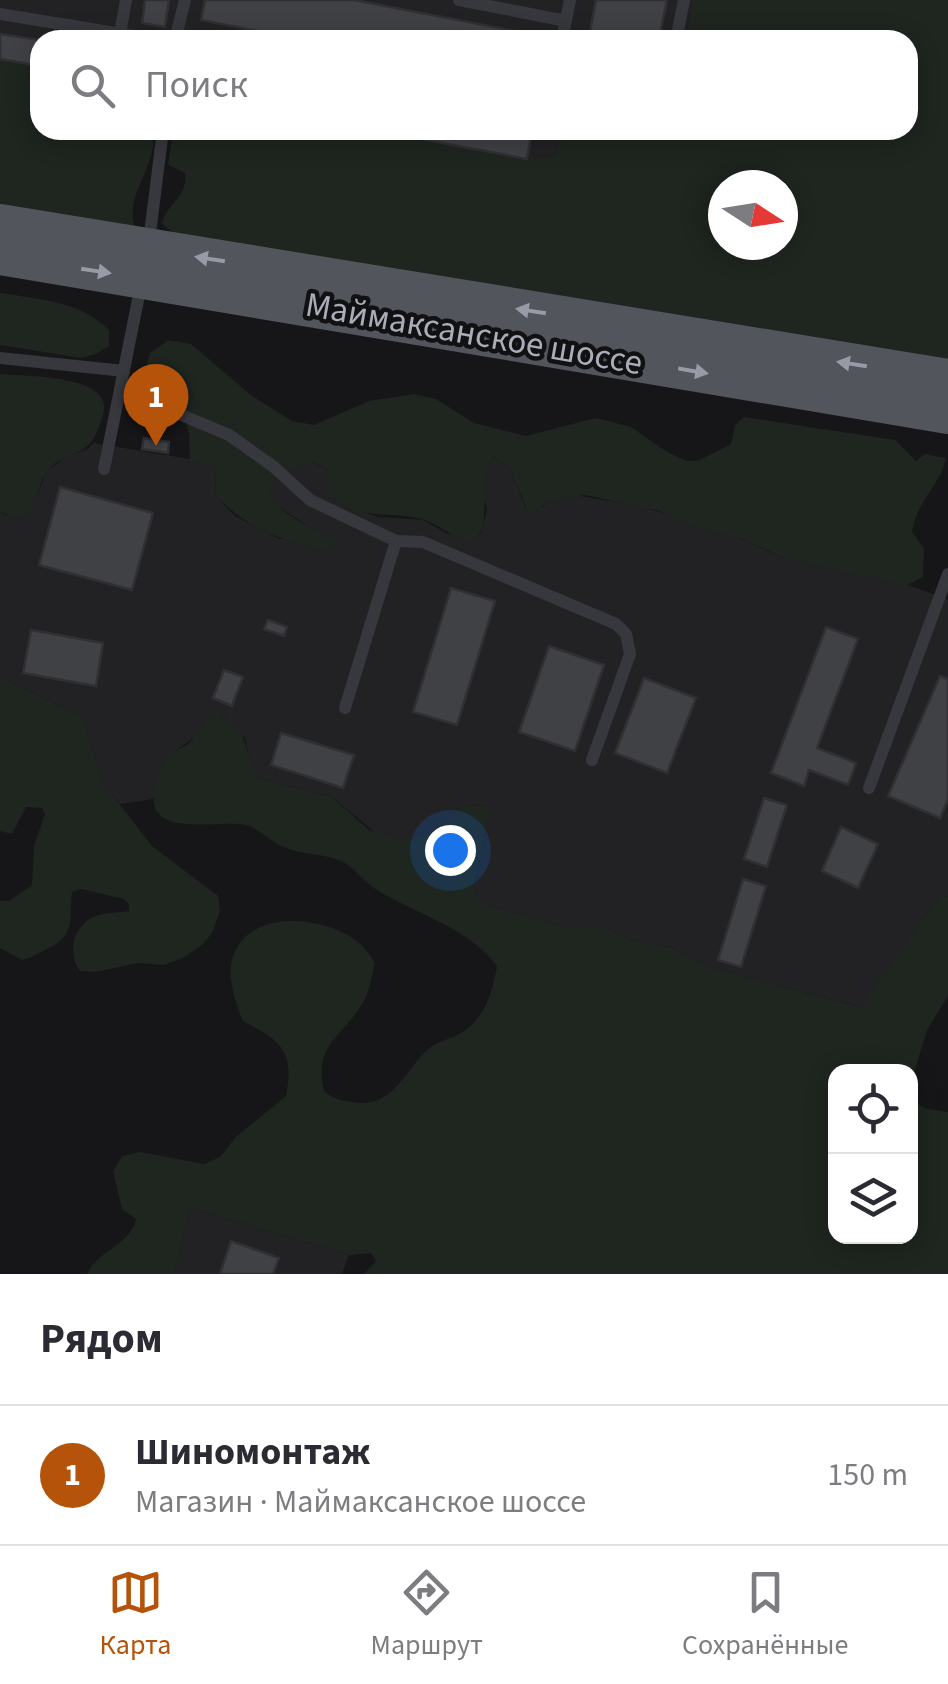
<!DOCTYPE html>
<html lang="ru">
<head>
<meta charset="utf-8">
<style>
	:root { --surface:#fff; --page:#f7f7f7; --text:#2b2b33; --muted:#7c7c81; --line:#e1e1e2; --accent:#b45309 }
	body { margin:0; font-family:"Source Sans 3",sans-serif; background:var(--page); color:var(--text) }
	.controls { position:absolute; right:30px; bottom:30px; display:grid; overflow:hidden; border-radius:20px; box-shadow:0 5px 25px #0003 }
	.controls button { width:90px; height:90px; display:grid; place-items:center; padding:0; border:0; border-bottom:2px solid var(--line); background:var(--surface); color:var(--text); font:50px sans-serif }
	.compass { position:absolute; left:708px; top:170px; width:90px; height:90px; border-radius:50%; background:var(--surface); box-shadow:0 5px 25px #0003; rotate:102deg }
	.you { position:absolute; left:450px; top:850px; width:35px; height:35px; margin:-25px; border:8px solid #fff; border-radius:50%; background:#1a73e8; box-shadow:0 0 0 15px #1a73e833 }
	.badge { display:grid; place-items:center; width:65px; height:65px; border-radius:50%; background:var(--accent); color:#fff; font-size:32px; font-weight:700 }
	.pin { position:absolute; translate:-50% -82px; filter:drop-shadow(0 2px 5px #0008) }
	.pin::after { content:''; position:absolute; top:52px; width:35px; height:30px; background:inherit; clip-path:polygon(0 0,100% 0,50% 100%) }
	.list { margin:0; padding:0; list-style:none }
	h2 { display:flex; justify-content:space-between; align-items:center; height:130px; margin:0; padding:0 40px; font-size:42px }
	h2 small { font-size:32px; font-weight:400; color:var(--muted) }
	.list li { display:grid; grid-template-columns:65px 1fr auto; gap:30px; align-items:center; box-sizing:border-box; height:140px; padding:0 40px; border-top:2px solid var(--line) }
	.list b { display:block; font-size:38px; white-space:nowrap }
	.list p { margin:0; font-size:32px; white-space:nowrap; color:var(--muted) }
	.list em { font-size:32px; font-style:normal; color:var(--muted) }
	.icon { flex:none; width:55px; height:55px; fill:none; stroke:currentColor; stroke-width:2; stroke-linecap:round; stroke-linejoin:round }
	.map { position:relative; flex:none; width:948px; height:1274px; overflow:hidden }
	.search { position:absolute; background:var(--surface); box-shadow:0 5px 25px #0003; left:30px; right:30px; top:30px; height:110px; display:flex; align-items:center; gap:25px; box-sizing:border-box; padding:0 35px; border-radius:30px; color:var(--muted); font-size:38px }
	.sheet { height:270px; background:var(--surface) }
	nav { display:flex; justify-content:space-around; align-items:center; box-sizing:border-box; height:140px; border-top:2px solid var(--line); background:var(--surface); font-size:28px; color:var(--muted) }
	nav a { display:grid; justify-items:center; gap:5px }
	nav .on { color:var(--accent) }
	.map>svg:first-child { display:block }
	.built { fill:#222225 }
	.green { fill:#1e261f; fill-rule:evenodd }
	.building { fill:#404145; stroke:#303034; stroke-width:2.5 }
	.lines { fill:none; stroke-linecap:round; stroke-linejoin:round }
	.service { stroke:#37383d; stroke-width:12 }
	.primary { stroke:#53555c; stroke-width:40 }
	.oneway { fill:#979ba6 }
	.labels { text-anchor:middle; dominant-baseline:central; stroke-width:9; stroke-linejoin:round; paint-order:stroke }
	.street-label { font-size:35px; fill:#a8adb8; stroke:#111113 }
</style>
</head>
<body>
<div class="map">
<svg width="948" height="1274" viewBox="0 0 948 1274">
	<rect width="100%" height="100%" fill="#161618"/>
	<g class="built">
		<path d="M0,0H693L685,40H40L0,59Z"/>
		<path d="M374,130H561L556,154L527,159Z"/>
		<path d="M94,443L202,461L211,466L216,473L215,495L235,516L280,539L317,532L274,504L267,495L275,479L288,467L297,468L312,462L328,470L333,499L351,508L378,517L423,520L448,534L480,535L487,509L482,490L485,471L493,456L509,467L526,508L543,507L548,501L574,495L641,506L742,539L788,560L835,569L845,563L948,599V897L940,894L862,1007L704,966L670,947L632,940L605,928H569L484,904L474,888L491,805L462,806L445,825L431,834L405,840L377,834L332,797L259,778L251,769L245,738L224,717L176,750L165,764L153,799L120,804L110,792L105,791L83,716L0,678V512L6,515L33,504L47,471L65,457L86,450Z"/>
		<path d="M191,1208L349,1255L342,1274H174Z"/>
	</g>
	<g class="green">
		<path d="M693,0H948V361L255,249C232,234 178,246 162,223C168,202 188,197 185,173L168,165L173,130H374L527,159L556,154L561,130H908V40H685ZM723,185H783V245H723Z"/>
		<path d="M0,58L40,65V130H152C161,164 123,193 135,228L0,206Z"/>
		<path d="M0,293C38,299 81,301 109,330V346L96,354L81,358L0,345Z"/>
		<path d="M169,340L191,344L252,396L292,421L314,425L369,401L414,394L436,399L474,423L526,436L596,418L631,427L667,452L687,461L700,460L731,444L735,425L744,417L895,440L916,461L925,454L946,458C940,487 917,499 912,532L924,548L923,577L907,585L788,560L743,539L676,521L660,511L585,495L549,501L530,516L509,467L493,456C475,486 494,514 475,542C455,540 442,526 424,520C390,509 354,524 327,492L328,470L313,462L297,468H288L275,479L268,495C285,518 313,528 337,540L334,548C323,551 314,547 303,544C267,536 240,521 215,495L216,473L210,466L190,461L189,433L186,423L147,364L150,353Z"/>
		<path d="M0,374C22,376 94,375 103,401C106,409 102,418 100,424C87,464 64,446 45,475C37,487 37,508 23,515C15,518 8,515 0,512Z"/>
		<path d="M0,678L83,716L105,791L110,792L152,846L218,896L220,911L212,933L202,945L181,959L164,965L137,963L97,972L80,971C66,952 74,924 96,916C106,912 118,913 129,911V904L124,899L81,889L72,892C69,918 76,934 51,947C41,952 33,957 22,960L0,948V901H9L32,885L34,846L45,814L42,808L26,807L12,834L0,831Z"/>
		<path d="M214,715C253,723 241,756 259,778L332,797L369,830L405,840L438,830L462,806L491,805L474,888L484,904L569,928H605L632,940L670,947L705,966L861,1007L940,894L948,897V996L927,1030L911,1083L910,1072H836V1236H910L911,1101L928,1109L948,1112V1274H364L376,1261L371,1253L349,1255L191,1208L174,1274H87C100,1248 130,1246 136,1219L122,1209L113,1171L122,1156L140,1152L204,1164L220,1157L236,1137L286,1096C295,1051 281,1041 243,1021C236,1005 227,978 232,960C245,909 319,915 354,939C363,945 369,954 375,962C372,975 370,990 364,1001C342,1038 313,1045 324,1091C333,1099 340,1100 352,1102C396,1110 406,1065 432,1046C441,1041 452,1038 461,1033C485,1019 493,991 497,966C466,925 415,915 374,888C362,880 353,865 338,860C322,853 302,855 286,848C271,843 261,829 246,825C223,820 173,833 157,812C148,799 160,766 169,755C175,749 183,748 189,743C199,734 201,721 214,715Z"/>
	</g>
	<g class="building">
		<path d="M145,0H169L165,27L142,23Z"/>
		<path d="M205,0H354L546,37V40H304L201,20Z"/>
		<path d="M596,0H667L659,40L589,37Z"/>
		<path d="M0,34L40,40V66L0,59Z"/>
		<path d="M374,130H532L527,159Z"/>
		<path d="M144,438L169,442L168,453L142,449Z"/>
		<path d="M60,487L153,513L132,590L39,565Z"/>
		<path d="M451,588L495,601L457,725L413,712Z"/>
		<path d="M268,620L287,627L284,636L264,629Z"/>
		<path d="M826,627L858,639L817,748L856,763L848,785L809,770L804,786L771,773Z"/>
		<path d="M31,630L103,643L96,686L23,673Z"/>
		<path d="M549,646L604,665L575,751L519,732Z"/>
		<path d="M224,670L243,677L232,706L213,698Z"/>
		<path d="M940,676L948,679V799L940,818L888,796Z"/>
		<path d="M644,678L696,698L667,773L615,753Z"/>
		<path d="M281,733L354,755L343,788L271,765Z"/>
		<path d="M764,798L787,805L767,867L744,859Z"/>
		<path d="M841,827L878,844L858,888L822,871Z"/>
		<path d="M743,879L766,886L741,967L718,960Z"/>
		<path d="M231,1241L279,1258L273,1274H220Z"/>
	</g>
	<g class="lines">
		<g class="service">
			<path d="M459,0L566,21"/>
			<path d="M0,14L158,40"/>
			<path d="M120,34L126,0"/>
			<path d="M175,40L185,0"/>
			<path d="M562,40L570,0"/>
			<path d="M676,40L684,0"/>
			<path d="M149,241L163,130"/>
			<path d="M0,358L124,371"/>
			<path d="M120,389L229,435L274,467L310,500L396,541L423,542L616,624L626,634L630,654L592,760"/>
			<path d="M104,469L141,285"/>
			<path d="M345,708L396,541"/>
			<path d="M869,788L948,574"/>
		</g>
		<g class="primary">
			<path d="M0,224L948,379"/>
			<path d="M0,255L948,414"/>
		</g>
	</g>
	<defs><path id="oneway-solid" d="M-6-.8H1V-3.2L6.5 0L1 3.2V.8H-6Z" transform="scale(2.5)"/></defs>
	<g class="oneway">
		<use href="#oneway-solid" transform="translate(210 259) rotate(-171)"/>
		<use href="#oneway-solid" transform="translate(96 271) rotate(9)"/>
		<use href="#oneway-solid" transform="translate(531 311) rotate(-171)"/>
		<use href="#oneway-solid" transform="translate(852 364) rotate(-171)"/>
		<use href="#oneway-solid" transform="translate(693 371) rotate(10)"/>
	</g>
	<g class="labels">
		<g class="street-label">
			<text transform="translate(474 334) rotate(10)">Маймаксанское шоссе</text>
		</g>
	</g>
</svg>
<div class="controls">
<button><svg class="icon" aria-label="locate" viewBox="0 0 24 24"><circle cx="12" cy="12" r="6"/><path d="M12 2v4M12 18v4M2 12h4M18 12h4"/></svg></button>
<button><svg class="icon" aria-label="layers" viewBox="0 0 24 24"><path d="M12 4l9 5-9 5-9-5zM3 14l9 5 9-5"/></svg></button>
</div>
<svg class="compass" viewBox="-18 -18 36 36"><path d="M0-13l5 13h-10z" fill="#e53935"/><path d="M0 13l5-13h-10z" fill="#7c7c81"/></svg>
<div class="you"></div>
<div class="pin badge" style="left:156px;top:446px">1</div>
<div class="search"><svg class="icon" aria-label="search" viewBox="0 0 24 24"><circle cx="10" cy="10" r="6"/><path d="M15 15l6 6"/></svg>Поиск</div>
</div>
<section class="sheet">
<h2>Рядом<small></small></h2>
<ul class="list">
<li><span class="badge">1</span><div><b>Шиномонтаж</b><p>Магазин · Маймаксанское шоссе</p></div><em>150 m</em></li>
</ul>
</section>
<nav>
<a class="on"><svg class="icon" aria-label="map" viewBox="0 0 24 24"><path d="M3 6l6-2 6 2 6-2v14l-6 2-6-2-6 2zM9 4v14M15 6v14"/></svg>Карта</a>
<a><svg class="icon" aria-label="directions" viewBox="0 0 24 24"><path d="M12 3l9 9-9 9-9-9zM9 14v-3h6M13 9l2 2-2 2"/></svg>Маршрут</a>
<a><svg class="icon" aria-label="saved" viewBox="0 0 24 24"><path d="M7 4h10v16l-5-4-5 4z"/></svg>Сохранённые</a>
</nav>
</body>
</html>
